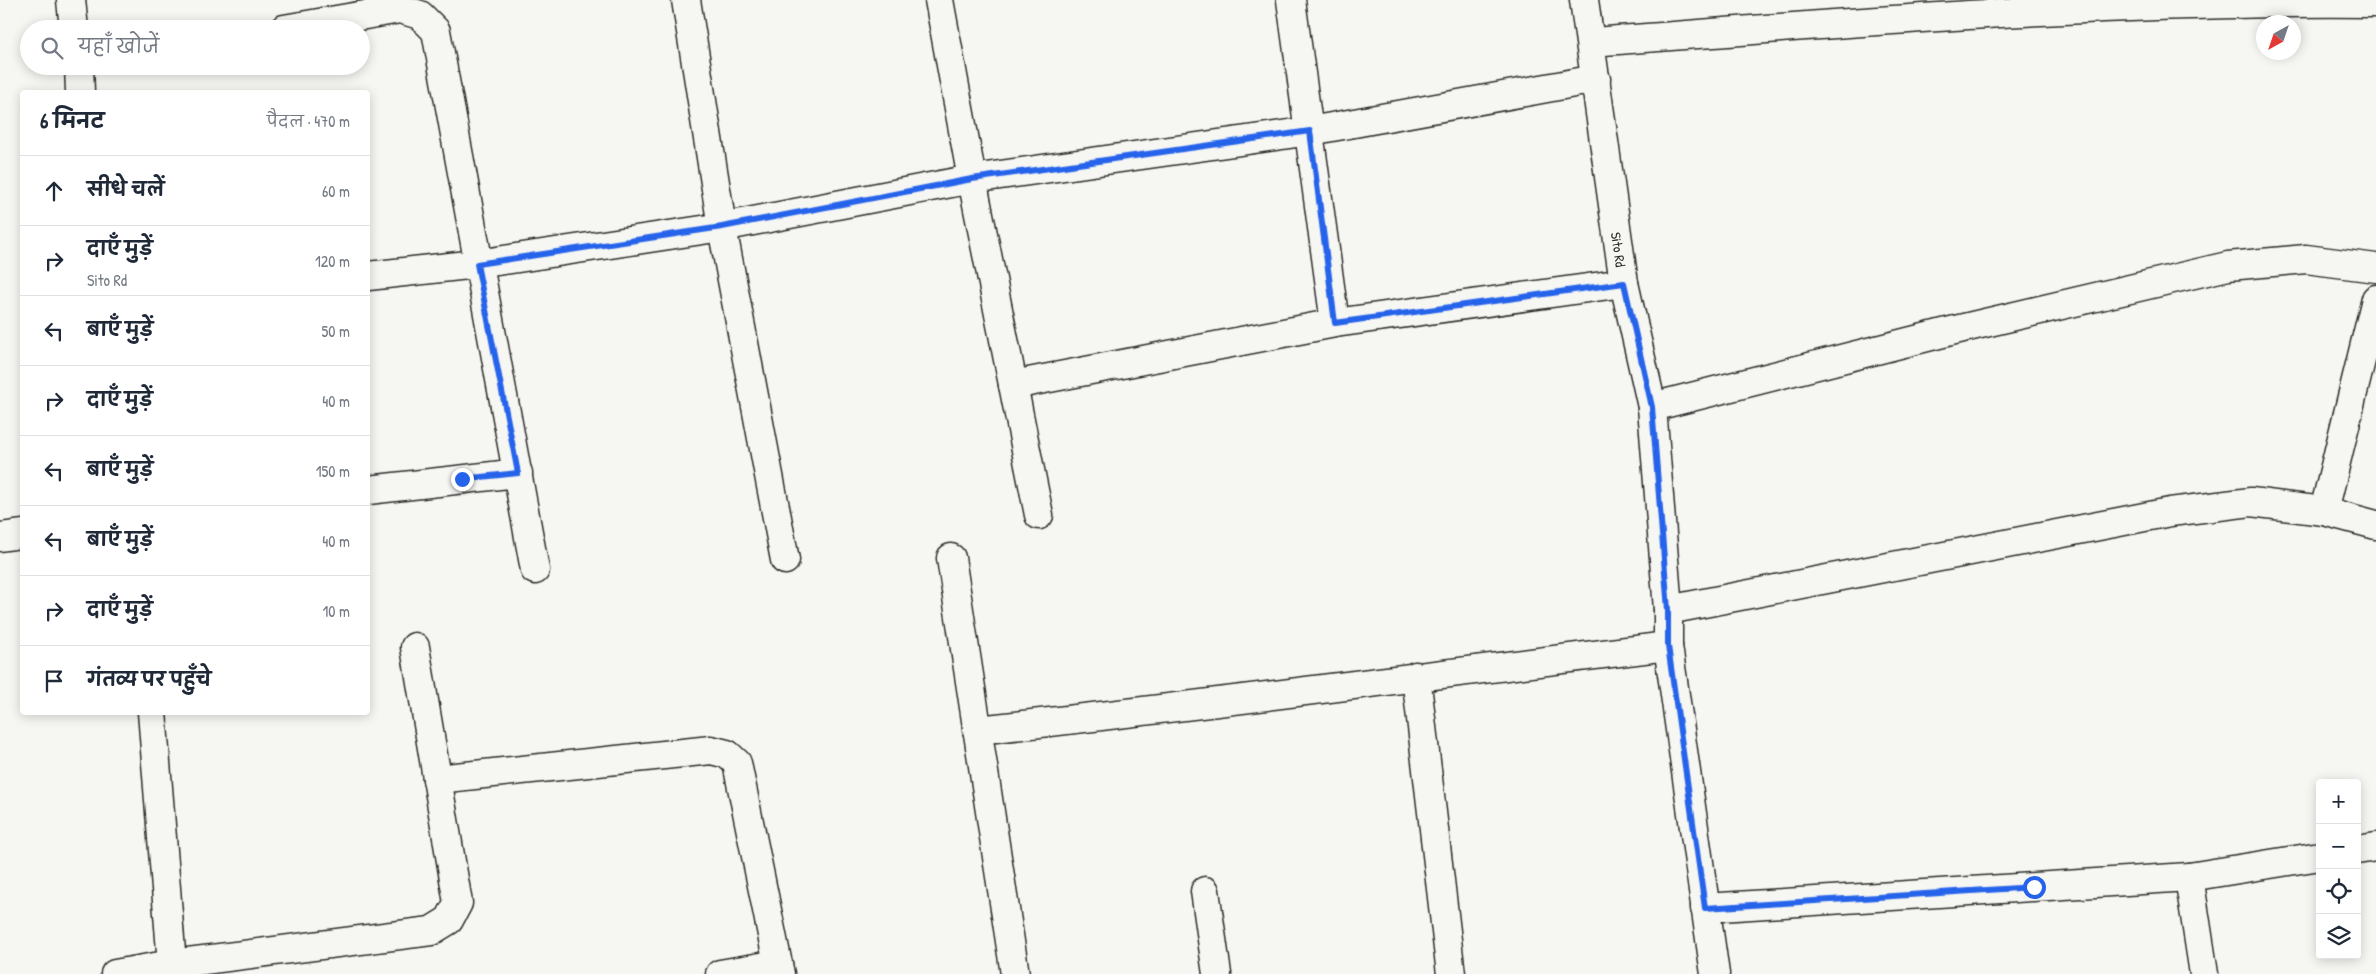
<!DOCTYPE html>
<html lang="hi">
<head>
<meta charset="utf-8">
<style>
	:root { --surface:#fff; --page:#f6f6f7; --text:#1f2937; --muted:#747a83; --line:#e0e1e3 }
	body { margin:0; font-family:"Patrick Hand","Playpen Sans Deva",sans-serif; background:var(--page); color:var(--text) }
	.controls { position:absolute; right:15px; bottom:15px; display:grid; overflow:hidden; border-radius:5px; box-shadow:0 2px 12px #0003 }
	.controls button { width:45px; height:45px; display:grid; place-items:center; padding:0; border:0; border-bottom:1px solid var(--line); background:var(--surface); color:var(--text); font:25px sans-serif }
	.compass { position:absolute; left:2256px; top:15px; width:45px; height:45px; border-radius:50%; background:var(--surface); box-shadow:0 2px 12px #0003; rotate:220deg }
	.stop { position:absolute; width:15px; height:15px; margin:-11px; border:4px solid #2563eb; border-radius:50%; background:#fff }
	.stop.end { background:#2563eb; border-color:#fff; box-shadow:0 1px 5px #0008 }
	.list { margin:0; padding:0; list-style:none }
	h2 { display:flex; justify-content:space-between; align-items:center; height:65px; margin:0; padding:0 20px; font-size:21px }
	h2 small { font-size:16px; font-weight:400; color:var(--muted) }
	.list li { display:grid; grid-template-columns:32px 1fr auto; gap:15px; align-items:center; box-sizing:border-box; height:70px; padding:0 20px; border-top:1px solid var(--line) }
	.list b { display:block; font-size:19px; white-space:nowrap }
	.list p { margin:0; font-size:16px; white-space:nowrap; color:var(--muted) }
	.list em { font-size:16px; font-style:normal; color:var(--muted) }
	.icon { flex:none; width:28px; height:28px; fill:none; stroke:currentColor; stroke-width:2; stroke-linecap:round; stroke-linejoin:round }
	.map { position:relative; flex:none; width:2376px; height:974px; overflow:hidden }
	.search { position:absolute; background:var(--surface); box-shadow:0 2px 12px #0003; left:20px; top:20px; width:350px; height:55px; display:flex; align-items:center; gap:12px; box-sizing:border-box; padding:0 18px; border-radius:28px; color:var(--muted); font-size:19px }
	.panel { position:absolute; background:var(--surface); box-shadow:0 2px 12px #0003; left:20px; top:90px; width:350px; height:625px; border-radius:5px }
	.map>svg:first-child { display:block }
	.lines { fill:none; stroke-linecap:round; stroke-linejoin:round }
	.street-casing { stroke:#2b2b2b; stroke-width:31 }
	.secondary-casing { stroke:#2b2b2b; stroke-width:31 }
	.street { stroke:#f6f6f2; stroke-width:28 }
	.secondary { stroke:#f6f6f2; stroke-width:28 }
	.route { stroke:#2563eb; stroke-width:6 }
	.labels { text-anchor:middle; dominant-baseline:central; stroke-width:4; stroke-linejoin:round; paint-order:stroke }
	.street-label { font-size:14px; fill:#2b2b2b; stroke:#f6f6f2 }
</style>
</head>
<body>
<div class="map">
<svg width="2376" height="974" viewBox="0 0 2376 974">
	<rect width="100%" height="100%" fill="#f6f6f2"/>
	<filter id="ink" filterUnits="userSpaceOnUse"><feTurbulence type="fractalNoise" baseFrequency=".02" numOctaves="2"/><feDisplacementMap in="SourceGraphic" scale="10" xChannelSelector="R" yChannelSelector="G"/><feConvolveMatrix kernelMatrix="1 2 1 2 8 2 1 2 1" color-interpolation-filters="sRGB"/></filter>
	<g filter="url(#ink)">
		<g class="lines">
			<defs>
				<g id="street">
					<path d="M71,0L74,29"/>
					<path d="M686,0L722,227L785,560"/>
					<path d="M939,0L972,179L1039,515"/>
					<path d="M1291,0L1335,323"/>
					<path d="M284,29L400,9L420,15L436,31L535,570"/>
					<path d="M1591,42C1852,23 2114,0 2376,3"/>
					<path d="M79,66L80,92"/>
					<path d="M368,276L477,264L722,227L972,179L1310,131L1596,79"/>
					<path d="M1013,385L1335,323L1624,283"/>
					<path d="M1652,407L1955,330L2228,266L2306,259L2376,268"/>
					<path d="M368,490L518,473"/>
					<path d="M2324,511L2376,299"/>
					<path d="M0,537L22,534"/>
					<path d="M951,558L1015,974"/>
					<path d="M1668,610L2170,512L2251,502L2324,511L2376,525"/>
					<path d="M1416,676L1451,974"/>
					<path d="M152,712L172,964"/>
					<path d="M977,730C1207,705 1437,674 1668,646"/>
					<path d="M437,779L711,750L727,754L737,763L780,974"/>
					<path d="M2357,850L2376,847"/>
					<path d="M2189,877L2204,974"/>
					<path d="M1205,891L1217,974"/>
					<path d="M1705,908L2189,877L2320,856"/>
					<path d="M115,974L172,964L431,931L449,920L458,903L415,647"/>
					<path d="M720,974L778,964"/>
				</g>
				<g id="secondary">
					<path id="s1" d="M1584,0L1624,283L1652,407L1668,610V646L1715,974"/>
				</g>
			</defs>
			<use href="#street" class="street-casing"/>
			<use href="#secondary" class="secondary-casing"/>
			<use href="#street" class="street"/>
			<use href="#secondary" class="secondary"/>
		</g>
	</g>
	<g class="lines" filter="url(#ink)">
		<path class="route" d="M462,479L518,473L477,264L722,227L972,179L1310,131L1335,323L1624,283L1652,407L1668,610V646L1705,908L2034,887"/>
	</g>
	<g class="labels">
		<g class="street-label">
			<text stroke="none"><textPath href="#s1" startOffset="252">Sito Rd</textPath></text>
		</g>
	</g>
</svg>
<div class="controls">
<button>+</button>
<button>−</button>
<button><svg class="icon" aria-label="locate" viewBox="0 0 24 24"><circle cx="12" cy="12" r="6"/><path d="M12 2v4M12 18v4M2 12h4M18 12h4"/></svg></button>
<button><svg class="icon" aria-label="layers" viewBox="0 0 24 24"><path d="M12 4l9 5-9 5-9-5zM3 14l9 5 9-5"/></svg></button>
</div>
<svg class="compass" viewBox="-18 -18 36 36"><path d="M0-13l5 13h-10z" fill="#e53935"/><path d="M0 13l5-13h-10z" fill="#747a83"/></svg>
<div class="stop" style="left:2034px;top:887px"></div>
<div class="stop end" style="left:462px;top:479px"></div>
<div class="search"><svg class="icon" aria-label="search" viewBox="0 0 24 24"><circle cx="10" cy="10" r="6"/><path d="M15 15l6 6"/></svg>यहाँ खोजें</div>
<section class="panel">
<h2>6 मिनट<small>पैदल · 470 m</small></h2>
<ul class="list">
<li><svg class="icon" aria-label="ahead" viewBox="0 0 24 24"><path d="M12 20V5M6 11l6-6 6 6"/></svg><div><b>सीधे चलें</b></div><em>60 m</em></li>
<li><svg class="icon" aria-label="right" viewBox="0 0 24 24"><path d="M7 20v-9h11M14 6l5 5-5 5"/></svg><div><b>दाएँ मुड़ें</b><p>Sito Rd</p></div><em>120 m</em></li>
<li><svg class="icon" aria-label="left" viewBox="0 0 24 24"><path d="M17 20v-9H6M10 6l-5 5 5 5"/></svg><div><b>बाएँ मुड़ें</b></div><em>50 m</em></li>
<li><svg class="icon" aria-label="right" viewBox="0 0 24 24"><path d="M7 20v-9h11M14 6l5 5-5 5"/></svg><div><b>दाएँ मुड़ें</b></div><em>40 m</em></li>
<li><svg class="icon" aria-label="left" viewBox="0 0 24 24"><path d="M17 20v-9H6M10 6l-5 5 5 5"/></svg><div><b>बाएँ मुड़ें</b></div><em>150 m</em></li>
<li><svg class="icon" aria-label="left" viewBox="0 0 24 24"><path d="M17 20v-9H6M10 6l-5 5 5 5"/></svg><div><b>बाएँ मुड़ें</b></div><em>40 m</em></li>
<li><svg class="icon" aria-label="right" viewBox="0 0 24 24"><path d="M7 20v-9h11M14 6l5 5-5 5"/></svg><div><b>दाएँ मुड़ें</b></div><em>10 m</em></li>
<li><svg class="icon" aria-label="arrive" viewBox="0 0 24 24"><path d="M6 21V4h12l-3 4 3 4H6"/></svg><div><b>गंतव्य पर पहुँचे</b></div></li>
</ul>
</section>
</div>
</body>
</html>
